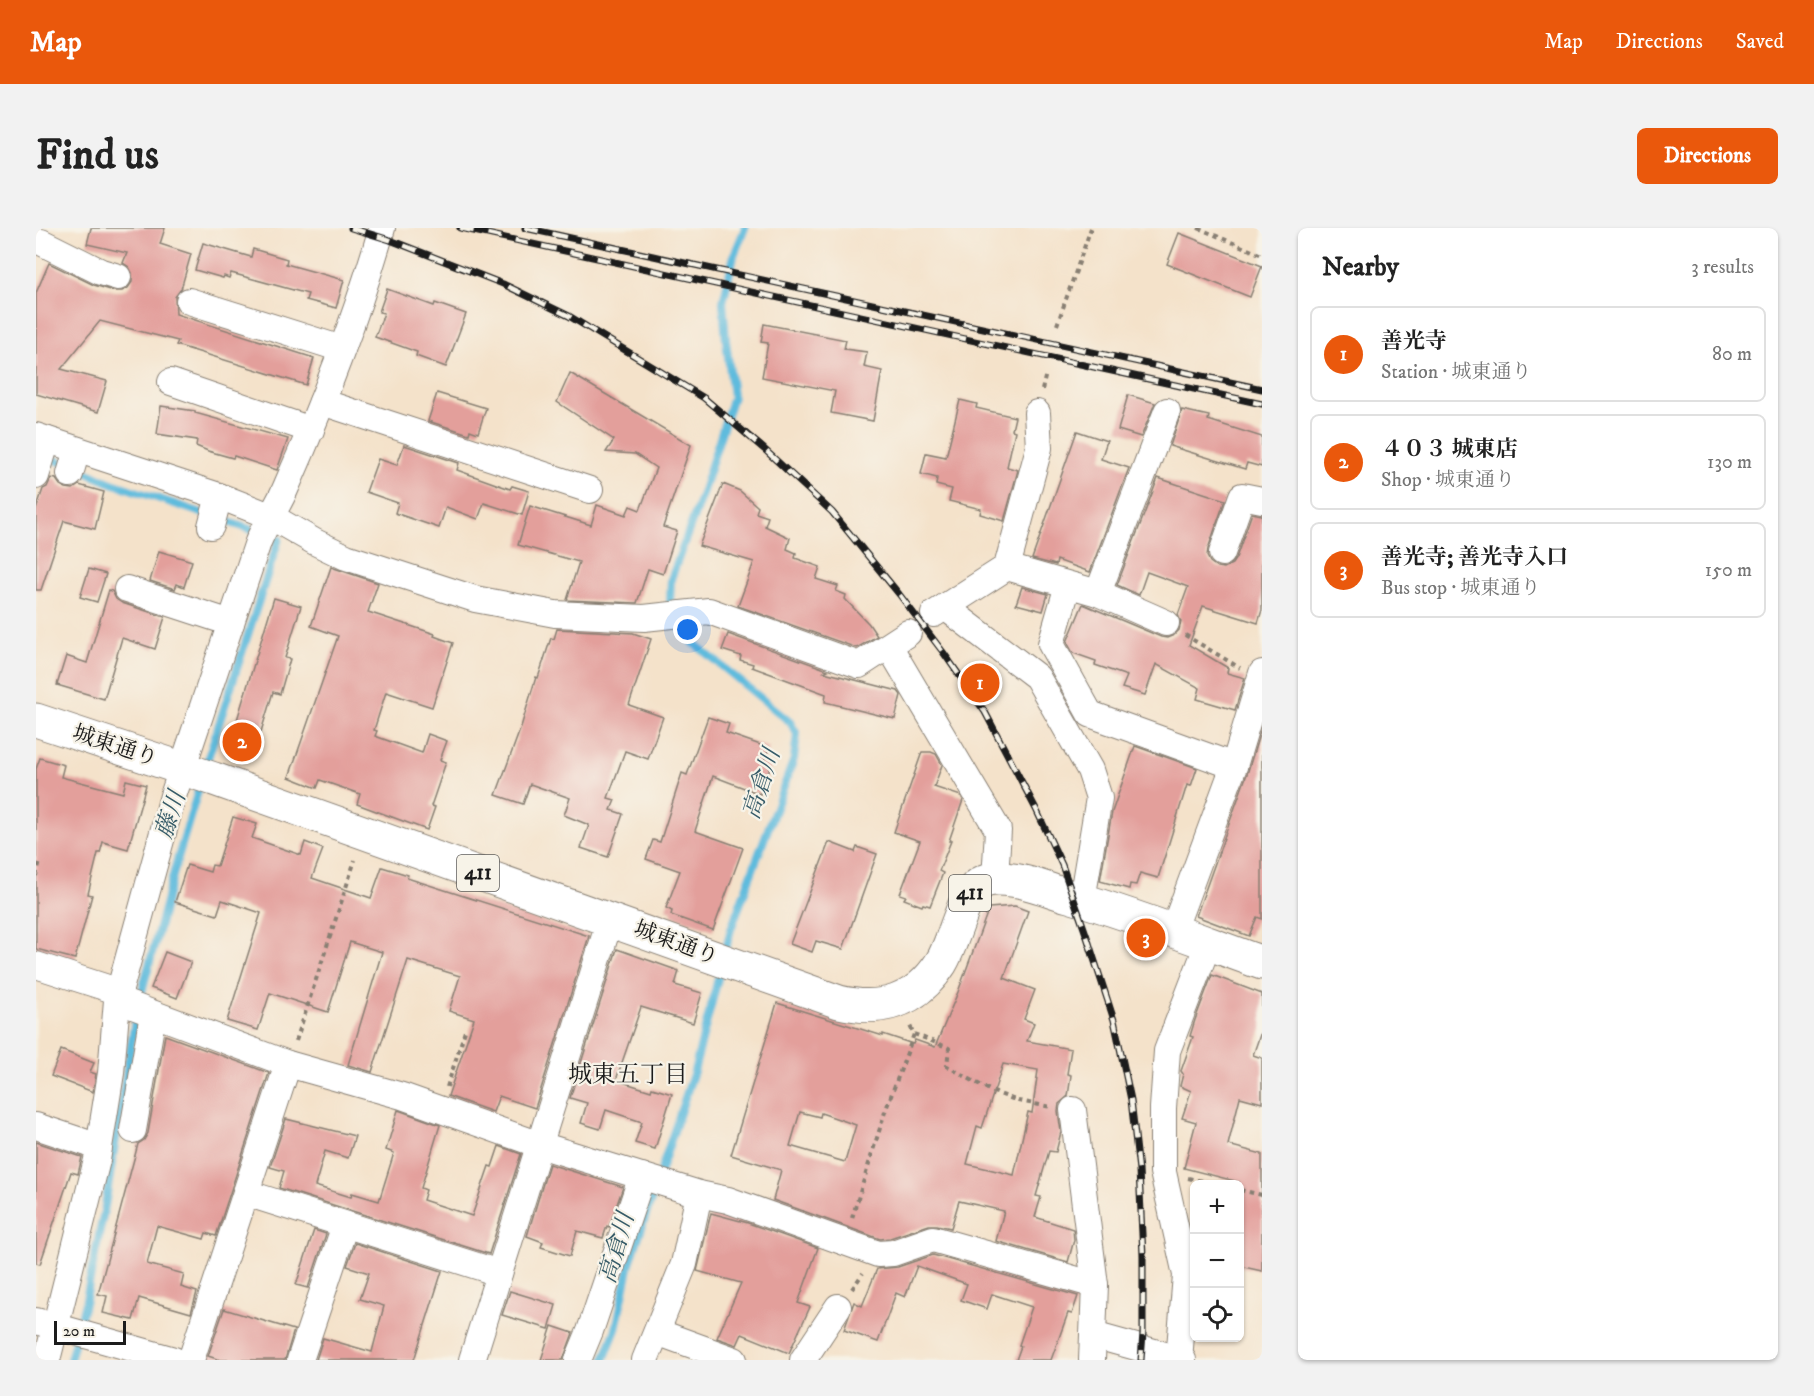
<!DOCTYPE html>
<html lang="en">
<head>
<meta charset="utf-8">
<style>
	:root { --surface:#fff; --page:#f2f2f2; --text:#222; --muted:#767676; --line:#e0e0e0; --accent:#ea580c }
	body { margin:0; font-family:"IM FELL DW Pica","Noto Serif JP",serif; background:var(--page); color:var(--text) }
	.controls { position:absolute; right:18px; bottom:18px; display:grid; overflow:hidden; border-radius:9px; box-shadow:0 2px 4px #0004 }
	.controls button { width:54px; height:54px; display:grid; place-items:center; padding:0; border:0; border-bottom:2px solid var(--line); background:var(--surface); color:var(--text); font:30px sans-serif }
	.scale { position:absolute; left:18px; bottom:15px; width:72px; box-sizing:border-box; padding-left:6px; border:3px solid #1c1c1c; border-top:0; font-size:16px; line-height:21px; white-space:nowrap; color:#1c1c1c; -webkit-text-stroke:4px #f7f3e8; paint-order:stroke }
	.you { position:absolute; left:652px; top:402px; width:21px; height:21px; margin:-15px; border:4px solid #fff; border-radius:50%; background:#1a73e8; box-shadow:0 0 0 9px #1a73e833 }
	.badge { display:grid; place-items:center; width:39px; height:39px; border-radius:50%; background:var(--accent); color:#fff; font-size:20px; font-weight:700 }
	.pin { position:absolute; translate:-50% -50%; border:3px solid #fff; box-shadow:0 2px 6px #0006 }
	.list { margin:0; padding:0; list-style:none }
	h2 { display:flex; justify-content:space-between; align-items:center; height:78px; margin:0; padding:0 24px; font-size:26px }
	h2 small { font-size:20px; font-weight:400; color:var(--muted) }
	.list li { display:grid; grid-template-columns:39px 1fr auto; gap:18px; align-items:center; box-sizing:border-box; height:96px; margin:0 12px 12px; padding:0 12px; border:2px solid var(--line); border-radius:9px }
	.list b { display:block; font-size:22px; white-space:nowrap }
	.list p { margin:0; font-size:20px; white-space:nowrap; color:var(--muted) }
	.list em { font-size:20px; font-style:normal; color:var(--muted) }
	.icon { flex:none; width:33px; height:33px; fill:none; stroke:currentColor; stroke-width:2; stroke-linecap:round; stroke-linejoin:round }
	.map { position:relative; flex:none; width:1226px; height:1132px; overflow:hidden; border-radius:9px }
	header { display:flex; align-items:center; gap:36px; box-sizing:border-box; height:84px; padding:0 30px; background:var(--accent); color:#fff }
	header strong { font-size:28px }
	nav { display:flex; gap:33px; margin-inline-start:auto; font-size:21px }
	.intro { display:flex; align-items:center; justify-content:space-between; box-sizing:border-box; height:144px; padding:0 36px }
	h1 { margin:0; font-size:42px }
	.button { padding:15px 27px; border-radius:9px; background:var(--accent); color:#fff; font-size:21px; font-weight:700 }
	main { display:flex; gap:36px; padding:0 36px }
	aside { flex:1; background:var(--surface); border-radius:9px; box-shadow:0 2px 4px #0004 }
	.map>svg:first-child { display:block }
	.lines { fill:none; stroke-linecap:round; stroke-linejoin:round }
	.stream { stroke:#5fbbdd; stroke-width:8 }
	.building { fill:#e39f9b; fill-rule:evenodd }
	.minor-casing { stroke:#887f73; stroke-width:28 }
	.highway-casing { stroke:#887f73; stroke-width:35 }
	.path { stroke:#887f73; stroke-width:4; stroke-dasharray:4.5 4.5; stroke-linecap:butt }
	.minor { stroke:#fff; stroke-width:26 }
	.highway { stroke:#fff; stroke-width:33 }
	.rail-casing { stroke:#1c1c1c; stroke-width:7 }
	.rail { stroke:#f7f3e8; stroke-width:4.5; stroke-dasharray:14; stroke-linecap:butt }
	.labels { text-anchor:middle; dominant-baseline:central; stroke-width:4.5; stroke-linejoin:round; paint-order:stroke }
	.shield { fill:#f7f3e8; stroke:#5e5c59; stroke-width:1.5 }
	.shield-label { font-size:21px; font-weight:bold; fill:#1c1c1c }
	.street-label { font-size:22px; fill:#1c1c1c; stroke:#f7f3e8 }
	.water-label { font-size:24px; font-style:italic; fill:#375c69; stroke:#f7f3e8 }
	.neighbourhood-label { font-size:24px; fill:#1c1c1c; stroke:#f7f3e8 }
</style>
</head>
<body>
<header>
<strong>Map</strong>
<nav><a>Map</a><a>Directions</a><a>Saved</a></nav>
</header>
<div class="intro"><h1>Find us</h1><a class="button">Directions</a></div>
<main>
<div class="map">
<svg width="1226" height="1132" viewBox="0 0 1226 1132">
	<rect width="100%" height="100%" fill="#f7f3e8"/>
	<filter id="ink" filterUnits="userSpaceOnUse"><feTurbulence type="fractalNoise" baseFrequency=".0167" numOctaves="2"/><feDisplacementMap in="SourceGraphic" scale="12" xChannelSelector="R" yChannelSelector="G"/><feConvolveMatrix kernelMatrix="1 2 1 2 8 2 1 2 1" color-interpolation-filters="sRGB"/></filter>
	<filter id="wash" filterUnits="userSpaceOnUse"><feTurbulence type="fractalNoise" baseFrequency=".008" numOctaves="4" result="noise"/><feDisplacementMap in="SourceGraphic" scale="24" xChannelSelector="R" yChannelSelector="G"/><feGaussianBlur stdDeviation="1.35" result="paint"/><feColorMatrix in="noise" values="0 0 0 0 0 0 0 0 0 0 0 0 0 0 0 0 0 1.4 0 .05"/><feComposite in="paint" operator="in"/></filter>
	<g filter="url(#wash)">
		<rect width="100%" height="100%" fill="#f4e2ca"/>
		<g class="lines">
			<g class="stream">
				<path d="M10,228L76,255L243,311L169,539"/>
				<path d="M689,724L695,701L758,531L761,506L754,494L654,412L641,395L634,374L635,351L665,269L697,168L690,113L687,74L698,27L709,0"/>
				<path d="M34,1132L50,1071L69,978L100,786L140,636L165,553"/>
				<path d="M568,1132L580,1101L594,1035L658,843L685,739"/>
			</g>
		</g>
		<g id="blocks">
			<g class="building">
				<path d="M55,0H129L124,16L155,26L145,61L139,69L140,86L278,130L270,157L140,117L142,113L64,93L25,141L71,153L62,184L0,166V65L13,35L58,57L78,63H86L92,60L96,54V45L93,39L87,35L91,25L51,16Z"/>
				<path d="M1143,5L1226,38L1214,69L1131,36Z"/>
				<path d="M167,15L215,29L217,21L251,31L250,36L308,52L300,80L270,72L272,66L195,45L193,50L188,48L187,50L159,42Z"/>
				<path d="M351,61L398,78L399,75L430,86L410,139L380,128L381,124L339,109L348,85L343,84Z"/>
				<path d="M728,96L810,112L808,121L831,124L828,139L846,143L837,193L795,185L799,163L726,149L732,115L725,114Z"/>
				<path d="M534,145L655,217L627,299L641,303L627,346L612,341L601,375L531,372L543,334L482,317L494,278L555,297L561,277L590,287L594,278L604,282L620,240L599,226L570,224L578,212L521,174Z"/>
				<path d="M401,165L450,180L442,205L434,202L433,206L392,193Z"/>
				<path d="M1092,167L1119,175L1105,209L1082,202Z"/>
				<path d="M924,172L941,176L940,180L979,189L976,202L979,203L971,239L982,242L968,293L944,286L945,281L913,273L916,261L900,257L901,250L885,246L890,225L910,229Z"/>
				<path d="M125,178L159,183V185L252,211L241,242L198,228L197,230L172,223L160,218L161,212L121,206Z"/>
				<path d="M1146,182L1173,188L1172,192L1226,209V239L1211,235L1209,241L1134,218Z"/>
				<path d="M1041,203L1071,213L1065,231L1093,240L1054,344L1021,332L1020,337L996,331Z"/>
				<path d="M368,217L423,235L421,242L474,261L476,258L493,263L486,287L448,275L442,291L410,279L403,300L359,285L362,275L330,264L342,231L361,237Z"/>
				<path d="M15,250L20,251L24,257L30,260L37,261L43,257L68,264L59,301L28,293L5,362H0V282L7,261L11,259Z"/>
				<path d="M1122,250L1189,272L1172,321L1171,328L1174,334L1181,339L1188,340L1196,336L1200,330L1216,285L1226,287V382L1222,395L1167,378L1153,417L1192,440L1191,445L1209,450L1199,482L1161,471L1164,460L1120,436L1109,467L1086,460L1091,448L1059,437L1060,433L1037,425L1031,414L1047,376L1125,409L1131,410L1138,407L1143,402L1145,394L1142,387L1152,359L1111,344L1103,367L1081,357Z"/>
				<path d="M687,256L704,263L722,279L720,285L732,289L729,298L754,310L751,321L760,325L759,330L784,339L780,351L802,358L800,363L810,367L809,371L833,396L841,408L821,420L702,378L718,334L663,318Z"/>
				<path d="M123,323L156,333L148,359L141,356L139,361L114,353Z"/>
				<path d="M295,339L342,355L332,384L399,406L398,408L417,415L396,479L350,464L338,502L341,503L339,508L386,525L392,506L411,513L404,532L410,534L395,578L399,579L391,602L321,576L324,566L284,552L281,560L253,549L302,408L275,398Z"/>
				<path d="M53,341L70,346L61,374L44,369Z"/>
				<path d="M986,359L1012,366L1007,383L980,376Z"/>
				<path d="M73,362L76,363L80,371L86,375L129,389L119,421L86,410L68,471L21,457L30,428L51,435Z"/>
				<path d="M238,370L265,378L249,430L254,431L244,466L237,464L221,517L215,515L213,521L194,515Z"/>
				<path d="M521,401L597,405L615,411L593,477L627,489L612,531L589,523L572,570L579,572L575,582L587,586L572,629L545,620L553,597L528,587L534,570L494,556L487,576L460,567L485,499L500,449L502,450L515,410L518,411Z"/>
				<path d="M692,406L792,442L788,444L862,463L865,467L859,491L789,474L790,466L716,439L717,436L704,432L705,428L686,422Z"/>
				<path d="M672,489L693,496L690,505L733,520L727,535L735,537L724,566L677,548L659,603L707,620L677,702L635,687L636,683L630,680L644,643L610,631L617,612L624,614L646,545L651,547Z"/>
				<path d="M1226,497V691L1221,689L1213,708L1160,688L1212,543Z"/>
				<path d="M1099,518L1161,540L1155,558L1151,557L1122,650L1104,645L1100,657L1094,656L1093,661L1064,653L1076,584Z"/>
				<path d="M886,524H895L900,526L906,537L898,559L925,568L927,572L913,613H915L903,643L907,645L894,678L887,676L886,678L868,671L870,668L864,666L884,613L858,604Z"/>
				<path d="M4,530L28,537L25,549L87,565L90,552L110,557L92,621L67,614L64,625H62L52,666L56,667L39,731L0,721V541Z"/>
				<path d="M197,589L221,596L216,610L265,627L269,614L287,621L276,650L335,670L346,639L372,647L371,650L553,708L499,880L463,868L457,884L412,868L438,791L413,783L424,748L372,732L336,844L312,837L346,724L314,714L292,784L234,765L222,802L191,793L225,685L186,672L181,687L139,674L151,637L174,644L176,637L181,638Z"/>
				<path d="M793,614L819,624L821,619L841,626L807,721L780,713L776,724L754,716Z"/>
				<path d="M979,678L992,683L968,750L999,762L988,791L998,795L991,813L1035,821L1031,846L1035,847L1032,868L1023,876L1022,883L1025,904L1020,924L1013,923L1000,968L1005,969L999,989L1037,1001L1038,1012L1032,1034L960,1013L968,983L923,973L915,1000L901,997H893L854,1010L844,1011L737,972L745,942L695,927L741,775L847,808V806L877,816L879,812L899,819L922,764L953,680ZM967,836L1002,842L996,885L992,884L978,947L931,936L941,898L946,900ZM764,884L784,889L785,885L820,897L809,934L754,918Z"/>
				<path d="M581,721L643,743L639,757L666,765L657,795L605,779L580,852L615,863L616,860L636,866L619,921L599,915L606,894L570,882L564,901L545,895L551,875L534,870Z"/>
				<path d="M129,724L155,734L141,770L115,760Z"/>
				<path d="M1176,747L1226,766V801L1217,827L1226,830V875L1204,869L1192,917L1226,926V1043L1203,1038V954L1148,940L1160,894L1146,890L1155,863L1144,858L1147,846L1145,843L1157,809L1154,808L1159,792Z"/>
				<path d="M129,807L233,845L180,1008L170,1005L168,1011L121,998L111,1036L148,1046L145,1059L161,1064L155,1085L103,1070L97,1092L67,1085L71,1068L62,1066L102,916L108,912L112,905Z"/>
				<path d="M25,822L58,835L54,844L60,846L57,864L15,848Z"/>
				<path d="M362,882L404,897L385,960L390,962L387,972L436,988L453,938L456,939L463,918L485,926L453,1026L243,960L248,943L234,939L250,891L319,908L312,930L289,923L279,958L315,969L316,965L343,973L358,925L350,922Z"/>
				<path d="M0,914L46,929L42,946L35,944L4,1036L0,1035Z"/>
				<path d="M513,936L587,959L573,999L571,998L567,1010L541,1003L534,1028L505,1019L507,1014L491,1008Z"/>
				<path d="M675,985L712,995L782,1020L762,1075L774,1079L753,1125L706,1106L701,1117L681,1110L705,1055L661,1043Z"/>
				<path d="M278,1002L290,1006L272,1060L260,1057Z"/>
				<path d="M319,1015L406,1043L378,1132H280L287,1110L336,1124L348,1078L324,1071L333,1045L311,1038Z"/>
				<path d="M897,1027L1042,1068L1036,1086L1032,1085L1015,1132H980L985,1118L983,1117L996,1079L956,1066L951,1081L925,1072L931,1056L881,1038L869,1069L860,1065L842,1114L808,1102L818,1074L826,1078L841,1041L862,1039Z"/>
				<path d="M474,1063L520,1077L513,1101L466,1087Z"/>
				<path d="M188,1081L258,1102L249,1132H184L172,1128Z"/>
				<path d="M516,1098L537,1105L527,1132H505Z"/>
			</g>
		</g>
	</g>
	<g filter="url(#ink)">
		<use href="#blocks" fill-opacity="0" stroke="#887f73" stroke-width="1.5"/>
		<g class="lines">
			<defs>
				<g id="minor">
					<path d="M5,14L65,44L82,49"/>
					<path d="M153,73L306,121"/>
					<path d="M135,154L275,202"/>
					<path d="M286,174L554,262"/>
					<path d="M0,208L183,268L234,288L279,314L310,329L439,371L519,386L608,390L673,383L823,437L872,405"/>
					<path d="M34,246L41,222"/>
					<path d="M0,248L11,212"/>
					<path d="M175,298L183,268"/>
					<path d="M1186,325L1206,268L1226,272"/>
					<path d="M971,339L1062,365L1130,395"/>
					<path d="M1032,357L1015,416L1054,486L1198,538"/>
					<path d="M91,361L195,395"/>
					<path d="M1062,365L1131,183"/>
					<path d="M909,379L1001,449L1054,542L1063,570L1046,672"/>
					<path d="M898,386L971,339L1003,220L1001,185"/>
					<path d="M853,418L962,602L959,651"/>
					<path d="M1137,703L1198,538L1226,445"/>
					<path d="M0,737L84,764"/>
					<path d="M81,772L252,836L366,868L504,917L663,966L692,972L842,1026L857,1025L897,1011L1059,1057"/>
					<path d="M1037,882L1059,1057L1056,1132"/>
					<path d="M0,898L63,919"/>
					<path d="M97,902L117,786"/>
					<path d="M210,965L463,1045"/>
					<path d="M0,1093L138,1132"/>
					<path d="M621,1104L698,1132"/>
					<path d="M1057,1107L1147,1132"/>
					<path d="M11,1132L61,932L75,845L81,772L137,568L222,314C230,294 243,277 251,257C288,173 321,88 346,0"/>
					<path d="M155,1132L252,836"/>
					<path d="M264,1132L309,997"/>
					<path d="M436,1132L574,692"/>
					<path d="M542,1132L554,1103L606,948"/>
					<path d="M609,1132L648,1036L663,966"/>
					<path d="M767,1132L802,1079"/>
					<path d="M1143,1132L1150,1047L1127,944V880L1131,823L1172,716"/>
				</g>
				<path id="highway" d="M0,492L178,551L803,774C845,784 880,774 905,735C913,722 918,704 924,689C929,676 934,659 949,653C957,650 967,651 976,652C995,654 1015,663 1033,668C1098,687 1162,712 1226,735"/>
			</defs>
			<use href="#minor" class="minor-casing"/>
			<use href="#highway" class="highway-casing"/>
			<g class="path">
				<path d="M1162,0L1226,27"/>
				<path d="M1021,97L1055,0"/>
				<path d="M1006,162L1010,145"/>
				<path d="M1149,407L1204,440"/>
				<path d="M0,648L4,633"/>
				<path d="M878,806L913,820L911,838L955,863L982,873L1015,879"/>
				<path d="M260,813L319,632"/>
				<path d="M411,859L429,803"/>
				<path d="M1152,950L1180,956"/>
				<path d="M1204,962L1226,967"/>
				<path d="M816,990L849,884L878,806L873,796"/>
				<path d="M816,1061L827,1045"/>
			</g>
			<use href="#minor" class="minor"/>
			<use href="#highway" class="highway"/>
			<defs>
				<g id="rail">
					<path d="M315,0L354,12L467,56L533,88L668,170L728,221L796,284L863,366L907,424L949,484L1000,581L1026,637L1051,709L1078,792L1095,872L1103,942L1107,1028V1105L1105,1132"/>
					<path d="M424,0L1226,176"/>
					<path d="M489,0L1226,161"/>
				</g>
			</defs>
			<use href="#rail" class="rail-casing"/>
			<use href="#rail" class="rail"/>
		</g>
	</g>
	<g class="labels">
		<g class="shield">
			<rect x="421" y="627" width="42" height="36" rx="4.5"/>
			<rect x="913" y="647" width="42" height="36" rx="4.5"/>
		</g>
		<g class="shield-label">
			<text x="442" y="645">411</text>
			<text x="934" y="665">411</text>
		</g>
		<g class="street-label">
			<text transform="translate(79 518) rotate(18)">城東通り</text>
			<text transform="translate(640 715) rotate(20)">城東通り</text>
		</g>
		<g class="water-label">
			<text transform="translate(726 556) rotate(-72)">高倉川</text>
			<text transform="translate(135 587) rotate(-72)">藤川</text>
			<text transform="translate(581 1020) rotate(-74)">高倉川</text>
		</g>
		<g class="neighbourhood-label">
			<text x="592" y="847">城東五丁目</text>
		</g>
	</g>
</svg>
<div class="controls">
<button>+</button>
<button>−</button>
<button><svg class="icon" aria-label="locate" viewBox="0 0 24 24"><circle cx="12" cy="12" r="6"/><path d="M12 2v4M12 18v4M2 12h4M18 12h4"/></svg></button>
</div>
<div class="scale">20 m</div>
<div class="you"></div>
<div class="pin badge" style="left:944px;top:455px">1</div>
<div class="pin badge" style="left:206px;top:514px">2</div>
<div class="pin badge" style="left:1110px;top:710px">3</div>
</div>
<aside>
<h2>Nearby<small>3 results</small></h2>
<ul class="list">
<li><span class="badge">1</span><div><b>善光寺</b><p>Station · 城東通り</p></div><em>80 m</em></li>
<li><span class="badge">2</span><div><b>４０３ 城東店</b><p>Shop · 城東通り</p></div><em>130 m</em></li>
<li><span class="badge">3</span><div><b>善光寺; 善光寺入口</b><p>Bus stop · 城東通り</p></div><em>150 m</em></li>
</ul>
</aside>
</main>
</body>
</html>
